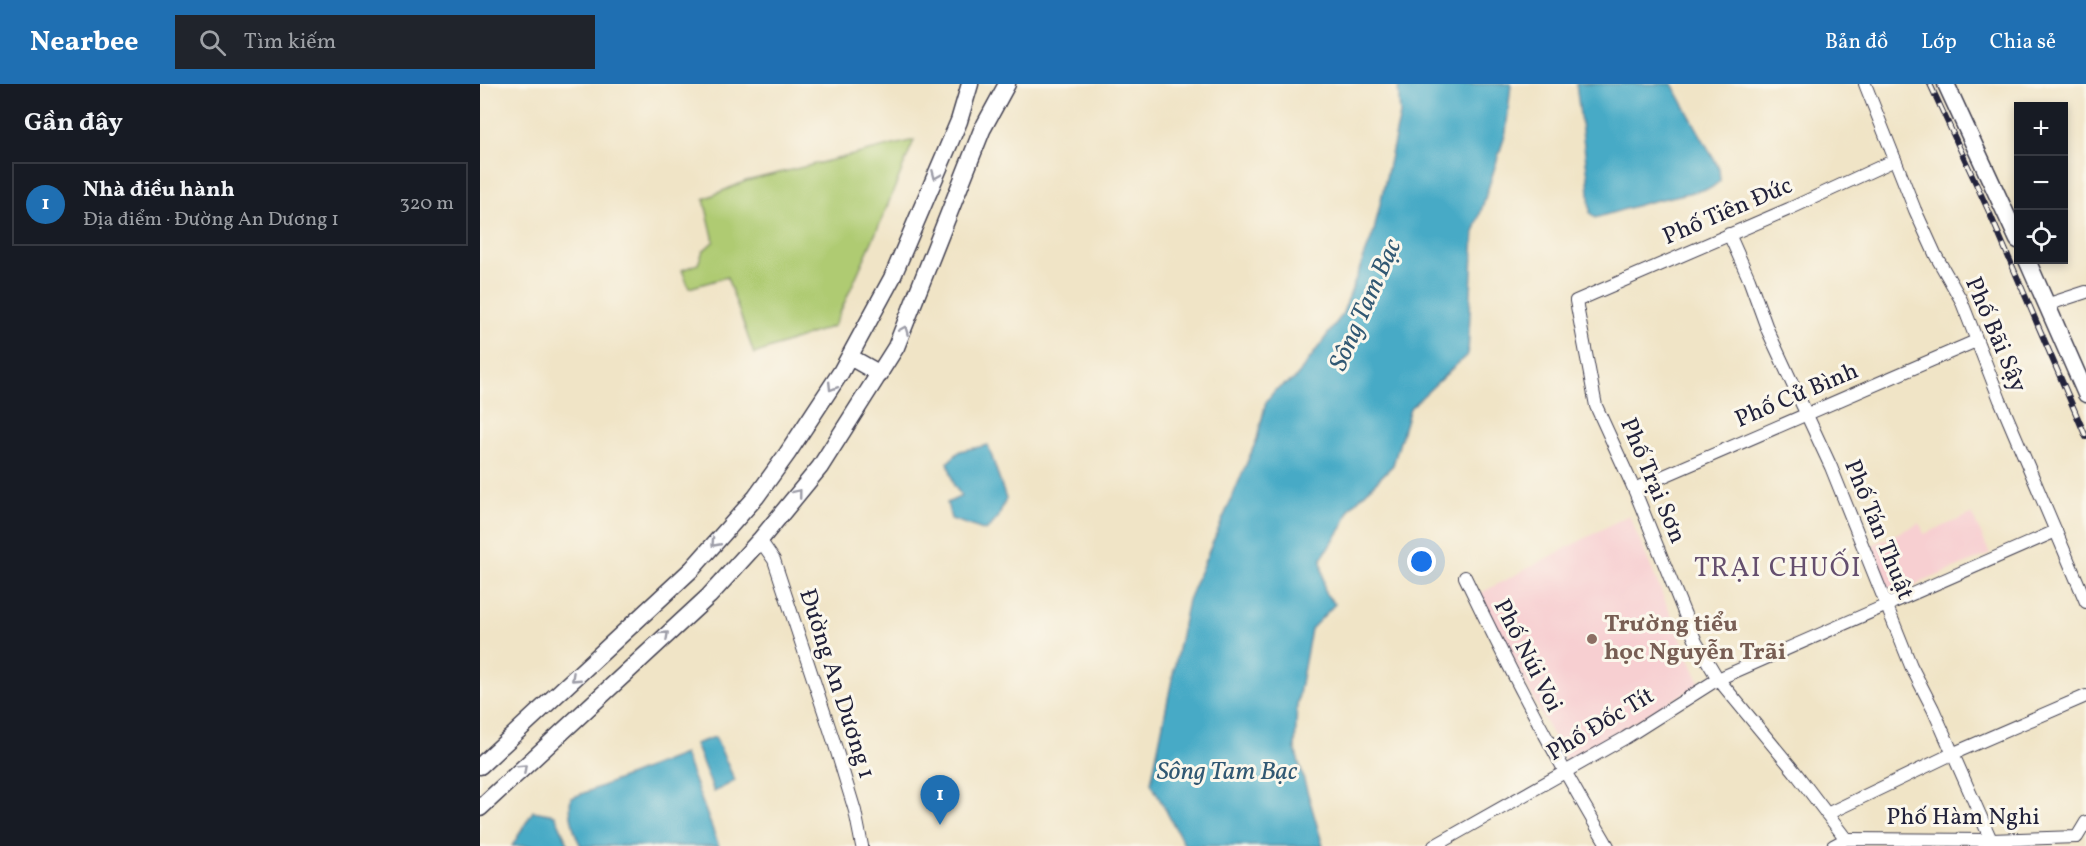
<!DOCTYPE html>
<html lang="vi">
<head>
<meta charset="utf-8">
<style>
	:root { --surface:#171b24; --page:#20242c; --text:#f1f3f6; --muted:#9ea1a6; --line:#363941; --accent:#1f6fb2 }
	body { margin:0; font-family:Vollkorn,serif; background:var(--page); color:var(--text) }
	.controls { position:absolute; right:18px; top:18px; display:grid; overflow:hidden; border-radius:0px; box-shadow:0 3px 9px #0003 }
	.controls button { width:54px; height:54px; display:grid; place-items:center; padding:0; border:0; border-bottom:2px solid var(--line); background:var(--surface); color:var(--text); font:30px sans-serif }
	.you { position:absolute; left:942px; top:478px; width:21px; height:21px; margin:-15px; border:4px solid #fff; border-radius:50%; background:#1a73e8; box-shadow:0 0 0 9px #1a73e833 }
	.badge { display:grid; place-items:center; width:39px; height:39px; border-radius:50%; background:var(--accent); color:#fff; font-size:20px; font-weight:700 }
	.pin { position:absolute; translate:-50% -50px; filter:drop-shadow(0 2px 3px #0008) }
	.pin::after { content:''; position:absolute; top:32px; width:21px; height:18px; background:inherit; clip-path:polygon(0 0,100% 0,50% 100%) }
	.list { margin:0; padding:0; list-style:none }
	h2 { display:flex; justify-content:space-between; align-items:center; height:78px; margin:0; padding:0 24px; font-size:26px }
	h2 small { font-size:20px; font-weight:400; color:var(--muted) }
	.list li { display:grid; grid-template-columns:39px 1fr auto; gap:18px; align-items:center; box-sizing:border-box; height:84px; margin:0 12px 12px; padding:0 12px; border:2px solid var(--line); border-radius:0px }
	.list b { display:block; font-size:22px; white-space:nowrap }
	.list p { margin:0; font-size:20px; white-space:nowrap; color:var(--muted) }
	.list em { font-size:20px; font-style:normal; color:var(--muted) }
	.icon { flex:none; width:33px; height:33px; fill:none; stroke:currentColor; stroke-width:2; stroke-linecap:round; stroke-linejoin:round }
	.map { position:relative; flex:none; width:1606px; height:762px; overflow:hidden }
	header { display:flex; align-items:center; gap:36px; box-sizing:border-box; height:84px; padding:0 30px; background:var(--accent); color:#fff }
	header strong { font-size:28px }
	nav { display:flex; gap:33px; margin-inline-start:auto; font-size:21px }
	.search { width:420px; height:54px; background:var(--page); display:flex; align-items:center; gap:15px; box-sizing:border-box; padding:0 21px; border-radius:0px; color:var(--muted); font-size:22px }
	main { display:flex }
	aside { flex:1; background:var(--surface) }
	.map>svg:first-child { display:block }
	.built { fill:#f7cfd1 }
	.green { fill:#afcb72; stroke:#687656; stroke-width:1.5 }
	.water { fill:#47aac6; stroke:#346680; stroke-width:1.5 }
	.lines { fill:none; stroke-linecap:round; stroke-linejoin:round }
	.minor-casing { stroke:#413f50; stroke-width:14 }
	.major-casing { stroke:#413f50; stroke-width:19 }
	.minor { stroke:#fff; stroke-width:12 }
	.major { stroke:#fff; stroke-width:16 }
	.rail-casing { stroke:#22223b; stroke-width:6 }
	.rail { stroke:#fbf7ec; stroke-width:4; stroke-dasharray:11; stroke-linecap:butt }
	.oneway { stroke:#9c9ca7 }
	.education-dot { fill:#8d6e63; stroke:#fbf7ec; stroke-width:2 }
	.labels { text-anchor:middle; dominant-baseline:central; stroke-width:6; stroke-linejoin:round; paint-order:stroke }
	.street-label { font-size:24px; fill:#22223b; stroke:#fbf7ec }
	.education-label { font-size:24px; font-weight:bold; fill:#785e54; stroke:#fbf7ec; text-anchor:start }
	.water-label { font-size:26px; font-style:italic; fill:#315873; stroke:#fbf7ec }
	.quarter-label { font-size:27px; letter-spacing:1.5px; fill:#654f6e; stroke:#fbf7ec }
</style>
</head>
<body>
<header>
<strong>Nearbee</strong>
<div class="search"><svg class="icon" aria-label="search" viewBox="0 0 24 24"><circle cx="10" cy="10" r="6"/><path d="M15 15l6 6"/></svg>Tìm kiếm</div>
<nav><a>Bản đồ</a><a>Lớp</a><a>Chia sẻ</a></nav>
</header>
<main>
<aside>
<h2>Gần đây<small></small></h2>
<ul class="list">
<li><span class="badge">1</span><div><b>Nhà điều hành</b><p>Địa điểm · Đường An Dương 1</p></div><em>320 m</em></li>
</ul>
</aside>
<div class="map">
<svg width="1606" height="762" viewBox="0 0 1606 762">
	<rect width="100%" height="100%" fill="#fbf7ec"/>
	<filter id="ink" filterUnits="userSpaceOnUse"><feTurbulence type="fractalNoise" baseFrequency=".0167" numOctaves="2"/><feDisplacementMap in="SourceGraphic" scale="12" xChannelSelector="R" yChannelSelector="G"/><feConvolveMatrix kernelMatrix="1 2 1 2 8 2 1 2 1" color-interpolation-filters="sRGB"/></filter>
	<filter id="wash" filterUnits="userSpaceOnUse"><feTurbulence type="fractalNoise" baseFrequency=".008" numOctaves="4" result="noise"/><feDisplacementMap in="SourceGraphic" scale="24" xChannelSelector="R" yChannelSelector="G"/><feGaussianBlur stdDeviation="1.35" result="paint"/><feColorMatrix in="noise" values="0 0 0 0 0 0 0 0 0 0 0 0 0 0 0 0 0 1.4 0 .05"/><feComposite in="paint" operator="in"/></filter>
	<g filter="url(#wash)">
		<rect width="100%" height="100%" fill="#f0e4c6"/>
		<g class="built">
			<path d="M1492,430L1510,470L1410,511L1392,461L1440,439L1444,450Z"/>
			<path d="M1149,431L1220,600L1086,678L999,510Z"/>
		</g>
		<path class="green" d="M434,56L402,135L354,242L274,270L247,193L209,204L202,186L218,180L223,167L234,157L224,115L266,97Z"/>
		<g class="water">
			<path d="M918,0H1031L1026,48L994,149L988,270L930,324L913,381L870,424L863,442L841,475L845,509L855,520L831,545L817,621L815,665L843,762H705L671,699L708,516L777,355L786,318L795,306L815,295L862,231L894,147L920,31Z"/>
			<path d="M1096,0H1192L1239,84L1240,97L1231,104L1169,118L1115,134L1110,129L1108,93Z"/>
			<path d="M508,361L526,415L518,434L506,447L471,435L467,419L482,412L474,402L468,378L480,367Z"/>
			<path d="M235,653L255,697L234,708L215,660Z"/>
			<path d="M204,670L239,762H101C94,750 88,727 91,714Z"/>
			<path d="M53,727L75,731L89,762H32Z"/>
		</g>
	</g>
	<g filter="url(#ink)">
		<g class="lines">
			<defs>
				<g id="minor">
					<path d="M1385,0L1435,126L1456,172L1481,216L1520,316L1606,518"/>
					<path d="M1249,150L1269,195L1288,247L1351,383L1431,582L1453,625L1511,756"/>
					<path d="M1566,221L1606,208"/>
					<path d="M1154,405L1496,257"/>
					<path d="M280,456L294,476L354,658L375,727L382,762"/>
					<path d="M985,493C1029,585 1076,675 1128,762"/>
					<path d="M1347,730L1472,670L1606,612"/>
					<path d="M1366,755L1315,688L1238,595L1216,558L1154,405L1116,322L1096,217L1309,125L1415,76"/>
					<path d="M954,762L1145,654L1238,595L1576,447"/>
					<path d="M1353,762L1366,755L1511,756L1597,753L1606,738"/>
				</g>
				<g id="major">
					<path d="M1466,0L1538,156"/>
					<path d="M1547,176L1606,310"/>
					<path d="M370,273L400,290"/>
					<path d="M0,682L212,485L276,413L307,370L361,288L412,194L479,37L490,0"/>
					<path d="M0,724L229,512L280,456L340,383L416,263L502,46L527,0"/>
				</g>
			</defs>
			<use href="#minor" class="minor-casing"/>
			<use href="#major" class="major-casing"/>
			<use href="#minor" class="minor"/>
			<use href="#major" class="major"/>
			<defs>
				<path id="rail" d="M1450,0L1510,130L1606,353"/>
			</defs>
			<use href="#rail" class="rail-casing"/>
			<use href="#rail" class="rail"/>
		</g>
		<defs><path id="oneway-chevron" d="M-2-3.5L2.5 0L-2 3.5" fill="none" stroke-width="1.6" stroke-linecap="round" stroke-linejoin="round" transform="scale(1.5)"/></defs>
		<g class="oneway">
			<use href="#oneway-chevron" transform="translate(456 91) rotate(113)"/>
			<use href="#oneway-chevron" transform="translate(424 246) rotate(-67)"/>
			<use href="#oneway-chevron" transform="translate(352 303) rotate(122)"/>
			<use href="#oneway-chevron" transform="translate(318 409) rotate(-51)"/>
			<use href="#oneway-chevron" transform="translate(235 459) rotate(132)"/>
			<use href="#oneway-chevron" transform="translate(185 551) rotate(-42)"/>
			<use href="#oneway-chevron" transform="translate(95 594) rotate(137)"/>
			<use href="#oneway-chevron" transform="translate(43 684) rotate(-43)"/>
		</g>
	</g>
	<circle class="education-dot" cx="1112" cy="555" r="6"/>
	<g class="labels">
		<g class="street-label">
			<text transform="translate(1248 128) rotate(-23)">Phố Tiên Đức</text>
			<text transform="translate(1515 251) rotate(67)">Phố Bãi Sậy</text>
			<text transform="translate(1317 312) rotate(-23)">Phố Cử Bình</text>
			<text transform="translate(1172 397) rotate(67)">Phố Trại Sơn</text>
			<text transform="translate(1398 446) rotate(68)">Phố Tán Thuật</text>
			<text transform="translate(1047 572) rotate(63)">Phố Núi Voi</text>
			<text transform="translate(356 600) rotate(72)">Đường An Dương 1</text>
			<text transform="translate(1121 641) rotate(-31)">Phố Đốc Tít</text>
			<text x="1483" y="734">Phố Hàm Nghi</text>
		</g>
		<g class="education-label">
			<text x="1124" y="541">Trường tiểu<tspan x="1124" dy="28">học Nguyễn Trãi</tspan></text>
		</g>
		<g class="water-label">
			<text transform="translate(886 221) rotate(-66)">Sông Tam Bạc</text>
			<text x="747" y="688">Sông Tam Bạc</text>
		</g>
		<g class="quarter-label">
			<text x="1298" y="485">TRẠI CHUỐI</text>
		</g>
	</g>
</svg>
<div class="controls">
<button>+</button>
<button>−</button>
<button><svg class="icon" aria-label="locate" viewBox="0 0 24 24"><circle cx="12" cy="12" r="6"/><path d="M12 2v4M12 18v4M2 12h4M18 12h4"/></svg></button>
</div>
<div class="you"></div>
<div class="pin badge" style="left:460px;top:741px">1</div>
</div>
</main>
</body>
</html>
